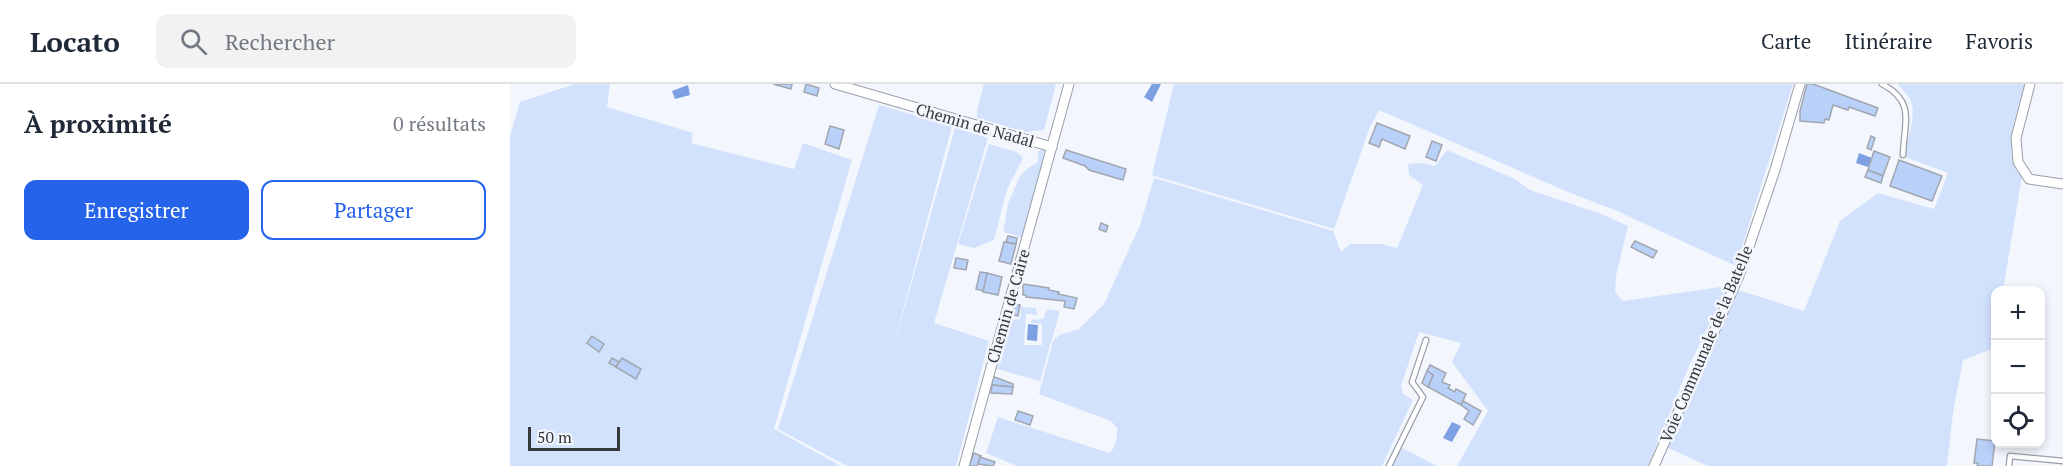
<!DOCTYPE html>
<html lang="fr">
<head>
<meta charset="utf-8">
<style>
	:root { --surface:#fff; --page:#f2f2f3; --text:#1f2937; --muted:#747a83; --line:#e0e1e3; --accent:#2563eb }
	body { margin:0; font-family:"PT Serif",serif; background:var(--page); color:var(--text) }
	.controls { position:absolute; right:18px; bottom:18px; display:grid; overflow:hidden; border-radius:12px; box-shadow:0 3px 9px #0003 }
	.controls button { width:54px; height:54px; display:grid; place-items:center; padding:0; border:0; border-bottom:2px solid var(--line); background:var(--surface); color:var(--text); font:30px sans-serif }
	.scale { position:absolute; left:18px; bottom:15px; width:92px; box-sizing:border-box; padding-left:6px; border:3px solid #35373b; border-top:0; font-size:16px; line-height:21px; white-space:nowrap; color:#35373b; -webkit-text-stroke:4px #f3f7fd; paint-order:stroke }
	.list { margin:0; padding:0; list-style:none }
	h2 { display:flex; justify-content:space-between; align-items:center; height:78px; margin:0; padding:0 24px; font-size:26px }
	h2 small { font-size:20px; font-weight:400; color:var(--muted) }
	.actions { display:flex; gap:12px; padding:18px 24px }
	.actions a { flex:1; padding:14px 0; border:2px solid var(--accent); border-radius:12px; text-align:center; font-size:21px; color:var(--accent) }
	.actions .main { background:var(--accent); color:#fff }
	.icon { flex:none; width:33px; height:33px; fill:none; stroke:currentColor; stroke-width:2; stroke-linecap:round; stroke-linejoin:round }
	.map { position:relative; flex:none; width:1553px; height:382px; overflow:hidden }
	header { display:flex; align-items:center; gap:36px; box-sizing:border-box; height:84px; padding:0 30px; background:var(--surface); border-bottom:2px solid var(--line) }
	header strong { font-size:28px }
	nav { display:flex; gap:33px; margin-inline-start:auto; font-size:21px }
	.search { width:420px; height:54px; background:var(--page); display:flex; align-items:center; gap:15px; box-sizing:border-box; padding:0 21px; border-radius:12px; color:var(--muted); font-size:22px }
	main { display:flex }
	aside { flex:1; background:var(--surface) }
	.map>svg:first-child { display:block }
	.green { fill:#d2e2fd }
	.water { fill:#7ca0e2 }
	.building { fill:#b9d0f9; stroke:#a1a6b0; stroke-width:1.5 }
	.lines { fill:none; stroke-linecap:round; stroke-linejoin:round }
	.service-casing { stroke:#999ea8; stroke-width:7 }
	.minor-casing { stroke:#999ea8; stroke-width:11 }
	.service { stroke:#fff; stroke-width:4.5 }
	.minor { stroke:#fff; stroke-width:9 }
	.labels { text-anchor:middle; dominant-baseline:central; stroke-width:5; stroke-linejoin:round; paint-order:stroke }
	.street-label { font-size:16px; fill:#35373b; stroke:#f3f7fd }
</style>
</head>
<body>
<header>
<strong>Locato</strong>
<div class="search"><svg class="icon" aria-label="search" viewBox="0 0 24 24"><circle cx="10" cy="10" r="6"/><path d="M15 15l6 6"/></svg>Rechercher</div>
<nav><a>Carte</a><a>Itinéraire</a><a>Favoris</a></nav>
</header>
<main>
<aside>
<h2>À proximité<small>0 résultats</small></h2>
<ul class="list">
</ul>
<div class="actions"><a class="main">Enregistrer</a><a>Partager</a></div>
</aside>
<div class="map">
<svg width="1553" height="382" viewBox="0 0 1553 382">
	<rect width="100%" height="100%" fill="#f3f7fd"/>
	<g class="green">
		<path d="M65,0H100L97,23L183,49L181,59L284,85L293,59L342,76L264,345L331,382H0V52L10,18Z"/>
		<path d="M474,0H546L534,46L515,48L467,34V26Z"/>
		<path d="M664,0H1283L1226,182L1107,127L1058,108L869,26L860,43L824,145L642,91Z"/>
		<path d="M1387,0H1515C1509,20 1495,62 1504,81C1505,85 1509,90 1512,93L1493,206L1486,207L1485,249L1482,265L1453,276L1443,329L1437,382H1198L1156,363L1212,237L1228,206L1294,227L1330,137L1368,109L1424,125L1438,89L1395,73C1396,55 1408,32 1400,15C1397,10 1391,4 1387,0Z"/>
		<path d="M369,21L442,42L381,272L445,44L478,54L424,239L479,257L446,382H337L268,345Z"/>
		<path d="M479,60L507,68L513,74L497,105L484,156L464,164L448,160Z"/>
		<path d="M532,65L539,66L513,154L494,148V143L498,120L510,92L518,84L528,78V68Z"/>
		<path d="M937,66L1005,95L1020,106L1094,131L1118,142L1106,192L1105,209L1113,217L1218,202L1179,282L1138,382H947L978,327L942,278L951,259L909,248L891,302L893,310L903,316L872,382H507L476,369L488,333L599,369C607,363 607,353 607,344L601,337L529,310L543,257L549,251L569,245L594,220L630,141L644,94L823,147L831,168L840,160H871L887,164L913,101L899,91L898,80L913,79L925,82Z"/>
		<path d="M511,223L526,224L527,231L516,230L514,261H532V240L521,239V236L533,235L537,225L550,227L530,297L487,285L501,236L510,235Z"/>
		<path d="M892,364L927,382H882Z"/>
	</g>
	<g class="water">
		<path d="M642,0H651L642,18L634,13Z"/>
		<path d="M178,1L180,11L165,15L162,7Z"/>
		<path d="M1349,69L1362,74L1358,83L1346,79Z"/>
		<path d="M518,240L528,241L527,257L517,256Z"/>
		<path d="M942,338L951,342L942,358L933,354Z"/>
	</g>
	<g class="building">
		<path d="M263,0H282L281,5Z"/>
		<path d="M296,0L309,4L307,12L294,8Z"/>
		<path d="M1297,0H1303L1368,24L1365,32L1339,23L1338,26L1323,21L1319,36L1315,35L1314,39L1290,37V27Z"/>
		<path d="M867,39L900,52L895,65L872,55L869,63L859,59Z"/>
		<path d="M320,42L334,46L329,65L315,60Z"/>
		<path d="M1361,52L1365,54L1361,66L1357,64Z"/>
		<path d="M922,57L932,61L926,77L916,73Z"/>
		<path d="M556,66L616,85L613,96L579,86L575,82L553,74Z"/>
		<path d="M1364,67L1380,73L1373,92L1358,86Z"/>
		<path d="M1389,76L1432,92L1422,117L1380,102Z"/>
		<path d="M1358,86L1373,92L1371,99L1355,93Z"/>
		<path d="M591,139L598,142L596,148L589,145Z"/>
		<path d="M498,152L507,154L506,160L496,158Z"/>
		<path d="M1125,157L1147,167L1143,174L1121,163Z"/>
		<path d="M494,158L506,160L501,180L489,177Z"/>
		<path d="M446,174L458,176L456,186L444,184Z"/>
		<path d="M470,188L477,189L474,207L466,205Z"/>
		<path d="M477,189L492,193L488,211L473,208Z"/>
		<path d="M513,200L539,204V206L549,208L548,210L567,214L564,225L554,223L555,217L516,213V211H513Z"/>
		<path d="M501,220L510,221L508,232L500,230Z"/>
		<path d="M82,252L94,260L89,268L77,259Z"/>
		<path d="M102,274L109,278L106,283L99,279Z"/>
		<path d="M112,274L131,285L126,295L106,283Z"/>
		<path d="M920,281L936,289L932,298L940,301L938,304L945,308L946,305L956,310L951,321L918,303L923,291L917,287Z"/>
		<path d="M917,287L923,291L918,303L912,299Z"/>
		<path d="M482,292L503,300V303L482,301Z"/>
		<path d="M482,301L503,303L502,310L481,309Z"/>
		<path d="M953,317L971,327L963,341L954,335L959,327L951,321Z"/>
		<path d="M508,327L523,332L520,341L505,336Z"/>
		<path d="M1467,355L1485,357L1482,382H1467L1468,379H1464Z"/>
		<path d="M464,369L471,372L467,382H459Z"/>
		<path d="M470,373L485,378L483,382L468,380Z"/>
	</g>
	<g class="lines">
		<defs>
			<g id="service">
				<path d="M1372,0C1406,18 1394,38 1393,71"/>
				<path d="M879,382L913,313L902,298L916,256"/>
				<path d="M1499,382L1500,372L1553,377"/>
			</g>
			<g id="minor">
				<path d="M325,0L542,63"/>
				<path d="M1520,0L1506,54L1508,78L1519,95L1553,100"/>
				<path d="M454,382L559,0"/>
				<path d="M1144,382L1229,192L1265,86L1290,0"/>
			</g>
		</defs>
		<use href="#service" class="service-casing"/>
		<use href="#minor" class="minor-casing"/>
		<use href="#service" class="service"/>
		<use href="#minor" class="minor"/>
	</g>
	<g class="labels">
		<g class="street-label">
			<text transform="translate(465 41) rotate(16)">Chemin de Nadal</text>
			<text transform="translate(498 222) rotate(-74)">Chemin de Caire</text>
			<text transform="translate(1196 260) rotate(-67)">Voie Communale de la Batelle</text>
		</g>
	</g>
</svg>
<div class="controls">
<button>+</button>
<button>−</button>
<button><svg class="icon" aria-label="locate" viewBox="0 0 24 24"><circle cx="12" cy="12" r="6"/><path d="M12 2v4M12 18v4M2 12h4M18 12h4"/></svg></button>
</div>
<div class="scale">50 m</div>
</div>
</main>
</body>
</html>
